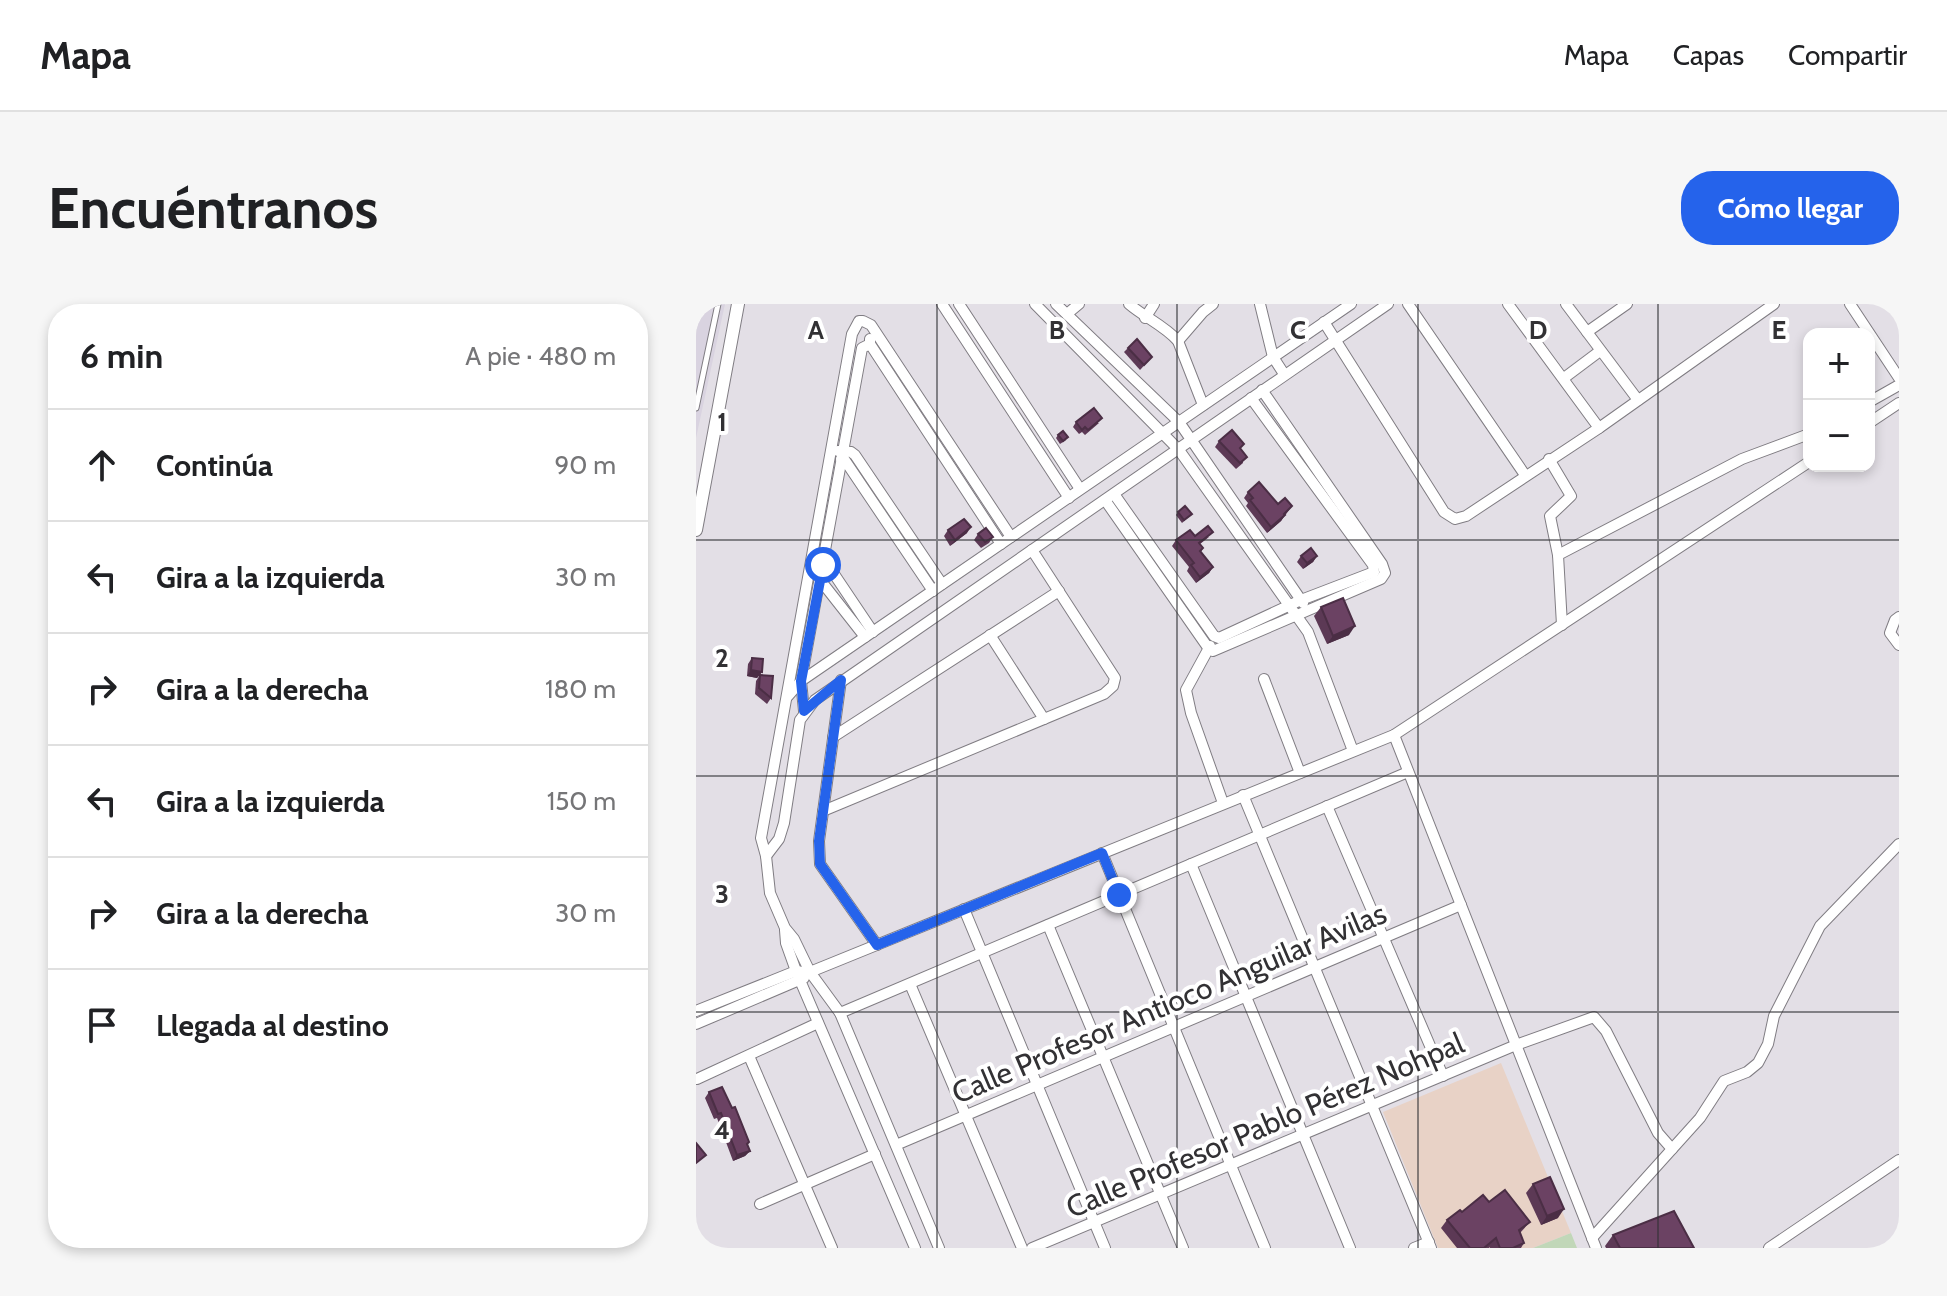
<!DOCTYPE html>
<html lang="es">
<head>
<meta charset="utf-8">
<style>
	:root { --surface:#fff; --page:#f6f6f6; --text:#202124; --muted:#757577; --line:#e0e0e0; --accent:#2563eb }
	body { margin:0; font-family:Cabin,sans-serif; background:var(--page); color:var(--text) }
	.controls { position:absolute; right:24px; top:24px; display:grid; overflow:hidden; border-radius:16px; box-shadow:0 4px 12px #0003 }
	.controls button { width:72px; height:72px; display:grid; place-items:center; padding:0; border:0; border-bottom:2px solid var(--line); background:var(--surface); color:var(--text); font:40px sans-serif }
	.stop { position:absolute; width:24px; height:24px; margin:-18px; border:6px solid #2563eb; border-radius:50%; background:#fff }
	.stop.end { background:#2563eb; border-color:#fff; box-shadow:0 2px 8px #0008 }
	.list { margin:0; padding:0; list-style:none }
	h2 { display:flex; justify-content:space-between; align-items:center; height:104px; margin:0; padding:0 32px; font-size:34px }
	h2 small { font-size:26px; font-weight:400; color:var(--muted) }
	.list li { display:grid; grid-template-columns:52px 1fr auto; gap:24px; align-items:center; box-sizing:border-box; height:112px; padding:0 32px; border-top:2px solid var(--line) }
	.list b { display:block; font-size:30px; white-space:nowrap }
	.list em { font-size:26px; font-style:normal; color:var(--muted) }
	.icon { flex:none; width:44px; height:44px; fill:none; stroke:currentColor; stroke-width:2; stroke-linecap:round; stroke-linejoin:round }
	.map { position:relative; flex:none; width:1203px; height:944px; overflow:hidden; border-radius:32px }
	header { display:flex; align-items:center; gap:48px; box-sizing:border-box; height:112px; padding:0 40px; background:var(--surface); border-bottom:2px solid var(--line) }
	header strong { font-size:38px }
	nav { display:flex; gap:44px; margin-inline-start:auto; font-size:28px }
	.intro { display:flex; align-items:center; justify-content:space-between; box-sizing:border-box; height:192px; padding:0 48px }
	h1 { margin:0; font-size:56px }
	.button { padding:20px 36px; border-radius:32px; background:var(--accent); color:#fff; font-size:28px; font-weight:700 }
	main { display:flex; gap:48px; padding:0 48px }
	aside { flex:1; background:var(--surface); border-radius:32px; box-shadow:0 4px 12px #0003 }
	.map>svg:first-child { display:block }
	.built { fill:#d9d3e0 }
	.education { fill:#e8d2c6 }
	.green { fill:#c1d7b8 }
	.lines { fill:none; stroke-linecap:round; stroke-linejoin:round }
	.service-casing { stroke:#807d83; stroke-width:7 }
	.minor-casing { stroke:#807d83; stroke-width:12 }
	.tertiary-casing { stroke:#807d83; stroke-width:14 }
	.service { stroke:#fff; stroke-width:5 }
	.minor { stroke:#fff; stroke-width:10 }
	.tertiary { stroke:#fff; stroke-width:12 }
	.wall { fill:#5c3955 }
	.shaded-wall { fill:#4b2e45 }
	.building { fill:#6b4263; stroke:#4b2e45; stroke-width:2 }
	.route { stroke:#2563eb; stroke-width:10 }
	.grid { fill:none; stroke:#323134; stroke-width:2; stroke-opacity:0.55 }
	.labels { text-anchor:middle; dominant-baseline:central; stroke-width:8; stroke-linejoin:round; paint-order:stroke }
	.street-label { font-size:30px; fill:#323134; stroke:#fff }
	.grid-label { font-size:26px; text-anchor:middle; font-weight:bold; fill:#323134; stroke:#fff; stroke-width:8; stroke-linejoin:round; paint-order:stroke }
</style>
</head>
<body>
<header>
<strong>Mapa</strong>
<nav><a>Mapa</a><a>Capas</a><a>Compartir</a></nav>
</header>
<div class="intro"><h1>Encuéntranos</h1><a class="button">Cómo llegar</a></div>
<main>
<aside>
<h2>6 min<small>A pie · 480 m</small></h2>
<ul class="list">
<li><svg class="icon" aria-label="ahead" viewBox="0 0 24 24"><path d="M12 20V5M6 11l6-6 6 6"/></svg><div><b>Continúa</b></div><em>90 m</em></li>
<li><svg class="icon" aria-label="left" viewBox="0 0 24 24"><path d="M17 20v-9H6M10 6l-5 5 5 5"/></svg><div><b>Gira a la izquierda</b></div><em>30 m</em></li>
<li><svg class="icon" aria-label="right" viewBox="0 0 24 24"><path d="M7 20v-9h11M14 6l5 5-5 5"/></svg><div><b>Gira a la derecha</b></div><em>180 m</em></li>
<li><svg class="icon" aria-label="left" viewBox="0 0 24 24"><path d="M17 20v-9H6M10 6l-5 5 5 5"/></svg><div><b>Gira a la izquierda</b></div><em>150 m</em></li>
<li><svg class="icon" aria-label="right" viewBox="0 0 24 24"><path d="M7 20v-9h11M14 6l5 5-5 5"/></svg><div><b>Gira a la derecha</b></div><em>30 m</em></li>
<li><svg class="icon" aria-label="arrive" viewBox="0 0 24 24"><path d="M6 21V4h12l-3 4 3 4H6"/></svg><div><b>Llegada al destino</b></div></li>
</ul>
</aside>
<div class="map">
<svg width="1203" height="944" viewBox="0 0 1203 944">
	<rect width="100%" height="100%" fill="#e3dfe6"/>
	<path class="built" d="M0,0H29L0,134Z"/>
	<path class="education" d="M805,759L875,929L837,944H742L687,808Z"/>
	<path class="green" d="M875,929L881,944H837Z"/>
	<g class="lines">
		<defs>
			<path id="service" d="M0,104L22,0"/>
			<g id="minor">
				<path d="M246,0L373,194"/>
				<path d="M263,0L384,185"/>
				<path d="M339,0L483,146L612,328L657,447"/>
				<path d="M360,0L483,118L607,299"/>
				<path d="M433,0C448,13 469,22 482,37L507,101"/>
				<path d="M564,0L577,53L588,70"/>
				<path d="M712,0L829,171"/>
				<path d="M812,0L903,124"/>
				<path d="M870,0L942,96"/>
				<path d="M1154,0L1203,74"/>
				<path d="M371,10L383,0"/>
				<path d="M449,14L458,0"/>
				<path d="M628,18L748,208L759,215L770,212L903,124L1078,0"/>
				<path d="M891,28L931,0"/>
				<path d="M174,35V40L305,240"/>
				<path d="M482,37L507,8L517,0"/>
				<path d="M868,74L904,47"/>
				<path d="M1173,98L1203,81"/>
				<path d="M1173,119L1203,99"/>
				<path d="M142,147L155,148L159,151L246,280"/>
				<path d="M145,155H148L237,287"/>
				<path d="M853,155L875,192L854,212L862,251"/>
				<path d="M418,190L518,332L523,334L605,296L678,268L677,261L555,94"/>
				<path d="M409,196L513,345L517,347L685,275L689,269L686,260L566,86"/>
				<path d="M122,259L136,267L177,328"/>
				<path d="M121,272L169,333"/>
				<path d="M1203,313L1199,316L1194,329L1203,341"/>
				<path d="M866,321L862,251L1046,155L1113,130"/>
				<path d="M294,331L348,415"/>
				<path d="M514,342L490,386L495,409L527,499"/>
				<path d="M568,375L604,469"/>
				<path d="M145,376L123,537L124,560L181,641"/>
				<path d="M92,392L105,377L655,0"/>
				<path d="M108,407L105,377L166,44L174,40"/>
				<path d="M698,431L900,944"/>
				<path d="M137,433L363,287"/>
				<path d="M547,491L735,944"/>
				<path d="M631,502L747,772"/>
				<path d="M127,507L408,390L417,382L419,374L336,246"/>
				<path d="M406,549L569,944"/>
				<path d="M70,552L83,535L88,519L104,416L119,396L692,0"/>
				<path d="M495,560L654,944"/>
				<path d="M268,605L409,944"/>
				<path d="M352,621L487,944"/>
				<path d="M89,626L90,639L100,667L219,944"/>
				<path d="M114,668L698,431L1113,158"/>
				<path d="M214,680L326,944"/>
				<path d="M0,707L100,667L107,668"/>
				<path d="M144,709L712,468"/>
				<path d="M0,720L108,674"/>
				<path d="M53,752L136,944"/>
				<path d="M1,775L122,719"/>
				<path d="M200,841L765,601"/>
				<path d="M64,900L179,850"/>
				<path d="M896,934L1004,814L1028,777L1051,768L1062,759L1072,740L1078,712L1124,622L1203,540"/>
				<path d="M243,944L144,709L114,668L98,635L89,624L74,589L70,552L65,534L156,30L163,17H167L175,21L315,233"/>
				<path d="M336,944L820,741L898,713L910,727L962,829L976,845"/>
				<path d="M718,944L733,938"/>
				<path d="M1073,944L1203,856"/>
			</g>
			<path id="tertiary" d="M0,226L42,0"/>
		</defs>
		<use href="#service" class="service-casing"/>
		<use href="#minor" class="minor-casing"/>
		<use href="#tertiary" class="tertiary-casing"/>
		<use href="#service" class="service"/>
		<use href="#minor" class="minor"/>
		<use href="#tertiary" class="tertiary"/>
	</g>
	<g class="wall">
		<path d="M432,44L456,53L444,66L428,48Z"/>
		<path d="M380,118L403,119L389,131L386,128L383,130L377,123Z"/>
		<path d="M362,131L370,136L364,140L360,134Z"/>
		<path d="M523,137L545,145L547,159L540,165L519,143Z"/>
		<path d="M552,188L582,200L596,202L585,217L571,229L550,202L552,199L548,194Z"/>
		<path d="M482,208L496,210L486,219L480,211Z"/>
		<path d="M252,226L271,229L254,242L248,232Z"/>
		<path d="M282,230L297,233L293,239L285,244L278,236Z"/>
		<path d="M513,233L504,240L507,244L505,248L517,263L513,269L500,279L491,267L493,263L476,242L480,236Z"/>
		<path d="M605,252H621L617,258L607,265L601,258Z"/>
		<path d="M625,303L653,331L631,340L618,312Z"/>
		<path d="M56,354L66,368L61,374L51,372L52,360Z"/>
		<path d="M64,371L75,394L71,400L59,390L60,377Z"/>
		<path d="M13,788L51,841L54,847L49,852L37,857L21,814L18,815L9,794Z"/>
		<path d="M837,880L862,914L845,921L830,889Z"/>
		<path d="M793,898L834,918L824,929L828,939L825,944H794V943L793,944H761L745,924L751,916L766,908Z"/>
		<path d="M917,931L998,944H910L909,942Z"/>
	</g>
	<g class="shaded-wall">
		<path d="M589,211L585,217L571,229L575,223Z"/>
		<path d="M275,223L271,229L254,242L259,236Z"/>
		<path d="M621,252L617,258L607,265L611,259Z"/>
		<path d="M517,263L513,269L500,279L504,273Z"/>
		<path d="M659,322L653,331L631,340L637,332Z"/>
		<path d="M55,366L66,368L61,374L51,372Z"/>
		<path d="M54,847L49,852L37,857L41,851Z"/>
		<path d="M868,905L862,914L845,921L851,912Z"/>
	</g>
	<g class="building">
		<path d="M441,35L456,53L448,61L432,44Z"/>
		<path d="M398,104L406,114L392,126L389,123L386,126L380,118Z"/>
		<path d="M536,126L548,140L544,144L551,153L544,159L523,137Z"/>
		<path d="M367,127L372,133L367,137L362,131Z"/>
		<path d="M563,178L582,200L589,194L596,202L588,210L589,211L575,223L554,196L557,194L552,188Z"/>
		<path d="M489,202L496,210L488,216L482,208Z"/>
		<path d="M268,215L275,223L259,236L252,226Z"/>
		<path d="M512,222L517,228L503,239L507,244L504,247L517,263L504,273L495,261L498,259L480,236L494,226L499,232Z"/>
		<path d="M290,224L297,233L289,238L282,230Z"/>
		<path d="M615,244L621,252L611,259L605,252Z"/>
		<path d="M647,294L659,322L637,332L625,303Z"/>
		<path d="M56,354L67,355L66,368L55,366Z"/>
		<path d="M64,371L77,372L75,394L63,384Z"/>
		<path d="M26,783L36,804L39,803L53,838L51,840L54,847L41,851L25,809L22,810L13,788Z"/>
		<path d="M0,839L10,851L0,859Z"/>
		<path d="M854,873L868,905L851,912L837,880Z"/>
		<path d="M809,886L834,918L823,926L828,939L817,944H804L800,934L788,944H774L751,916L764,906L766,908L787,891L793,898Z"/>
		<path d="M978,907L998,944H924L917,931Z"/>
	</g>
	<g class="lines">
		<path class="route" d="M127,261L105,377L108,407L145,376L123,537L124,560L181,641L406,549L423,591"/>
	</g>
	<path class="grid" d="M241,0V944M481,0V944M722,0V944M962,0V944M0,236H1203M0,472H1203M0,708H1203"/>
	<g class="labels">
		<g class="street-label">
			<text transform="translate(473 699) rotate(-23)">Calle Profesor Antioco Anguilar Avilas</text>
			<text transform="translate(569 821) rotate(-23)">Calle Profesor Pablo Pérez Nohpal</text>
		</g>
	</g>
	<g class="grid-label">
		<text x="120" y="35">A</text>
		<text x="361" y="35">B</text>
		<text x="602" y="35">C</text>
		<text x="842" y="35">D</text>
		<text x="1083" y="35">E</text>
		<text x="26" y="127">1</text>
		<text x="26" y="363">2</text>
		<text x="26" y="599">3</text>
		<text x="26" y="835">4</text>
	</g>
</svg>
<div class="controls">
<button>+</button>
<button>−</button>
</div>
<div class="stop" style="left:127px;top:261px"></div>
<div class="stop end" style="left:423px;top:591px"></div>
</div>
</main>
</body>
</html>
